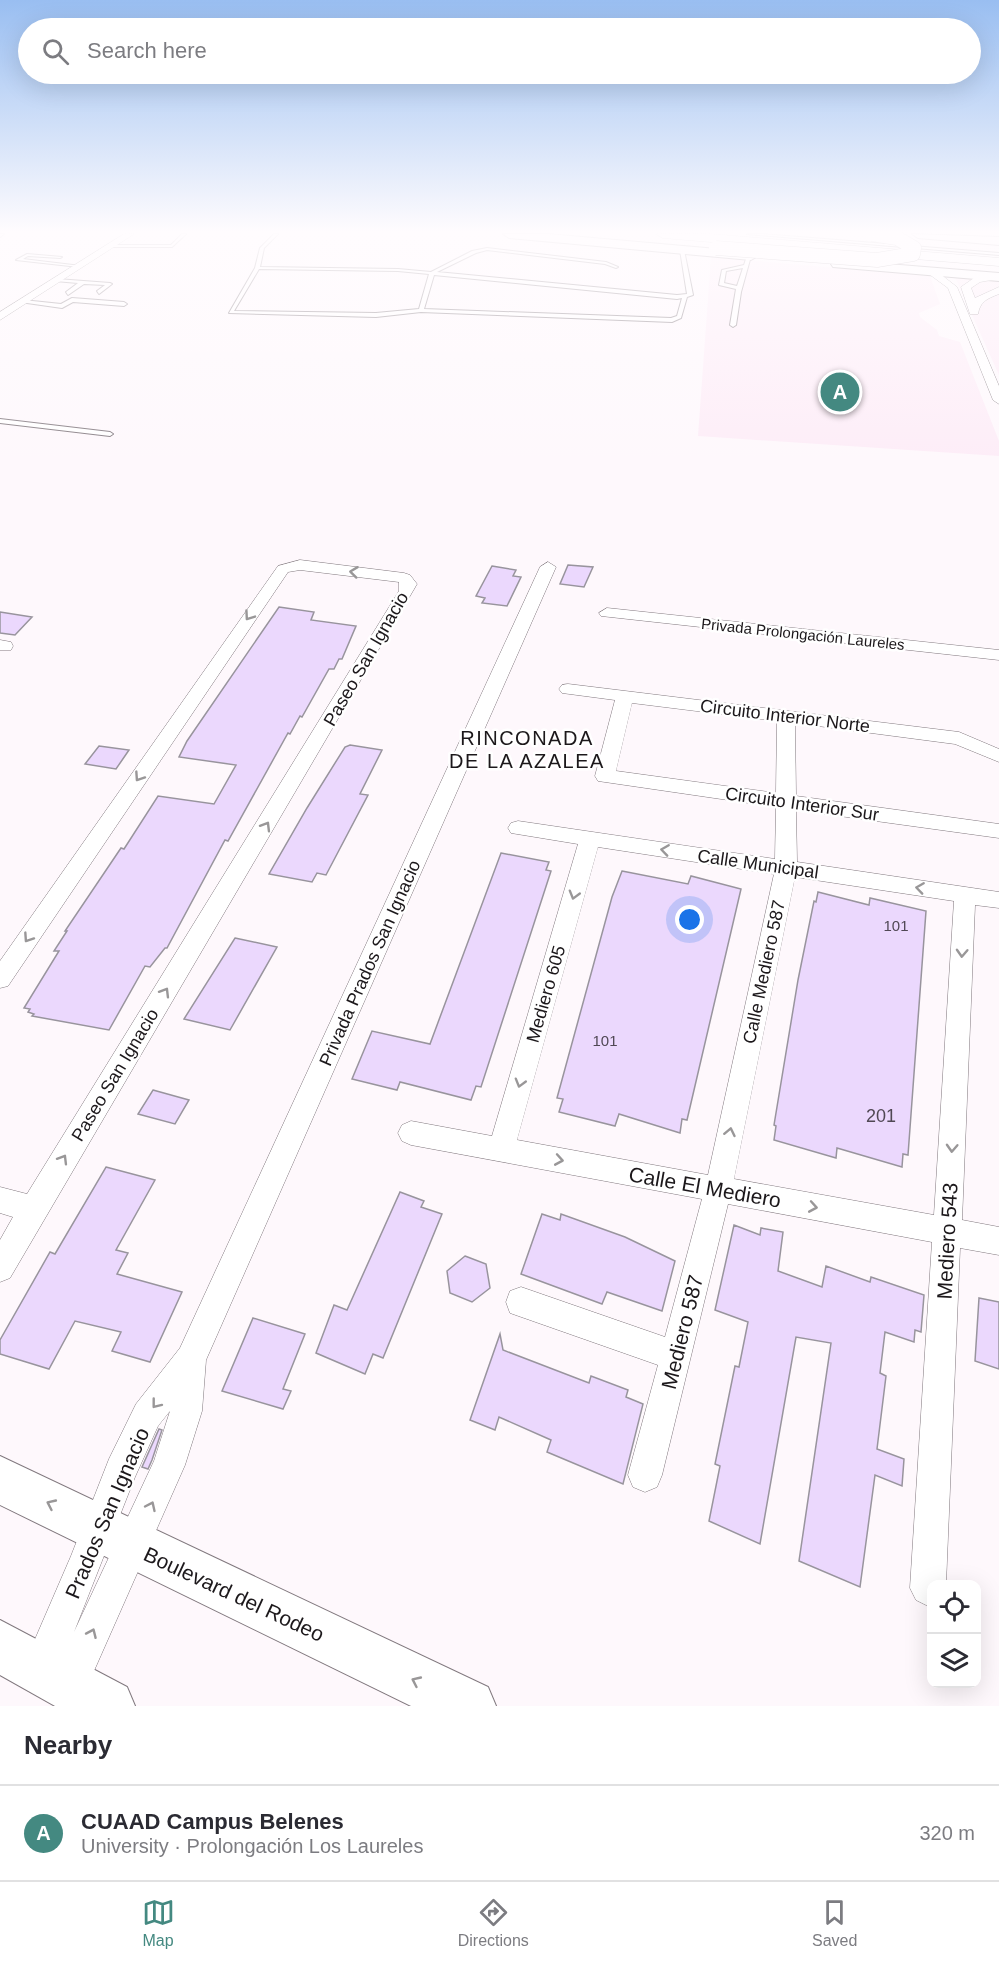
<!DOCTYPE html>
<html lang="en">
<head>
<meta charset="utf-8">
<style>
	:root { --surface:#fff; --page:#f2f2f3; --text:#2b2b33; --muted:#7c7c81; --line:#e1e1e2; --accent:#448981 }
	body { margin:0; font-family:Helvetica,sans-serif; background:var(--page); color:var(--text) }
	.controls { position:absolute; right:18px; bottom:18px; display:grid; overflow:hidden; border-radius:12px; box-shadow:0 6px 24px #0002 }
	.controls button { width:54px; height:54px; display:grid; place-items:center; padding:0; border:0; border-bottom:2px solid var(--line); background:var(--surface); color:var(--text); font:30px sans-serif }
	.you { position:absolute; left:690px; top:920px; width:21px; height:21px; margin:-15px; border:4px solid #fff; border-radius:50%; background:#1a73e8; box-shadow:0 0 0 9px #1a73e833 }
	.badge { display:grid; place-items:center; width:39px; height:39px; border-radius:50%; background:var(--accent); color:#fff; font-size:20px; font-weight:700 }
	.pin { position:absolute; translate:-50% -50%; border:3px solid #fff; box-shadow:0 2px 6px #0006 }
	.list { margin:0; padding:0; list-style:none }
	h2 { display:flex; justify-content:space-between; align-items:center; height:78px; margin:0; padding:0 24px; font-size:26px }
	h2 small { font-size:20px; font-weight:400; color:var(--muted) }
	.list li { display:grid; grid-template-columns:39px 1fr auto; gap:18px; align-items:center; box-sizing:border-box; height:96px; padding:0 24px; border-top:2px solid var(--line) }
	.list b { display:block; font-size:22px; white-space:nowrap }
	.list p { margin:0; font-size:20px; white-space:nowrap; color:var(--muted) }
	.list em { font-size:20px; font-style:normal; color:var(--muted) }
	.icon { flex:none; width:33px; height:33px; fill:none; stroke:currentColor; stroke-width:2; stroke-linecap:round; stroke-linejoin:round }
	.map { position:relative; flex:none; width:999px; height:1706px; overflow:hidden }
	.search { position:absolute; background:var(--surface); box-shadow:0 6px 24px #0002; left:18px; right:18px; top:18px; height:66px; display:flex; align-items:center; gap:15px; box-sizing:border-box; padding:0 21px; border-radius:33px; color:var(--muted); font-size:22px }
	.sheet { height:174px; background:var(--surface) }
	nav { display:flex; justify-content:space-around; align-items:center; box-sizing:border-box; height:84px; border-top:2px solid var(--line); background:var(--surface); font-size:16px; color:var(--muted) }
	nav a { display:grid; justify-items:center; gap:3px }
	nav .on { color:var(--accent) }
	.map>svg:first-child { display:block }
	.built { fill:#fdecf7 }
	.building { fill:#ebd8fd; stroke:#98949d; stroke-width:1.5 }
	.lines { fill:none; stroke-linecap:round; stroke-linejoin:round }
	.lane-casing { stroke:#81787e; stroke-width:2 }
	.street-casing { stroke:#81787e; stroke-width:1 }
	.secondary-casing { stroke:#81787e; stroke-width:2 }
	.highway-casing { stroke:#81787e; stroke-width:1 }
	.lane { fill:#fff; fill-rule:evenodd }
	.street { fill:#fff; fill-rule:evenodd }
	.secondary { fill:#fff; fill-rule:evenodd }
	.highway { fill:#fff; fill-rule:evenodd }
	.secondary-bridge-casing { stroke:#81787e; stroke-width:15; stroke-linecap:butt }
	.secondary-bridge { stroke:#fff; stroke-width:14 }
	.oneway { stroke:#999798 }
	.labels { text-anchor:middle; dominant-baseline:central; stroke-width:5; stroke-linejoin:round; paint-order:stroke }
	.far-street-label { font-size:15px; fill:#1c181b; stroke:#fff }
	.number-label { font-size:15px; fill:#504854 }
	.street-label { font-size:18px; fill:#1c181b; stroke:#fff }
	.near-number-label { font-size:18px; fill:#504854 }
	.neighbourhood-label { font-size:20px; letter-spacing:1.5px; fill:#1c181b; stroke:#fff }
	.near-street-label { font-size:21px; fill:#1c181b; stroke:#fff }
</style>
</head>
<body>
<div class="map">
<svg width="999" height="1706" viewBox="0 0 999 1706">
	<rect width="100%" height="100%" fill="#fef8fc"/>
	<g class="built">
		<path d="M711,257L930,276L940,304L919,313L920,317L937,330L939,336L960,342L999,441V456L698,436Z"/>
		<path d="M955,277L999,281V375Z"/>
	</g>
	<g class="building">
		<path d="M568,565L593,567L584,587L560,584Z"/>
		<path d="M492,566L516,570L513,576L521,577L507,606L482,603L485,598L476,596Z"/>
		<path d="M279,607L314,612L311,620L356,626L342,659H339L334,669H329L302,717L300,716L290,734L288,733L228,841L225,840L167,948H165L150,967L145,966L109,1030L32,1016L34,1014L28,1012L30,1009L24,1008L59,951H54L67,931H65L121,848L124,849L158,796L214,804L236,765L179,757L187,741Z"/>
		<path d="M0,612L32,617L15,635L0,633Z"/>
		<path d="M350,745L382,750L360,794L368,795L326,875L317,873L312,882L269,874L307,808L345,747Z"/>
		<path d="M99,746L129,750L116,769L85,764Z"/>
		<path d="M501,853L549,862L546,870L551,871L481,1087L476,1086L471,1100L400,1082L397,1090L352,1079L372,1031L430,1044Z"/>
		<path d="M622,871L688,884L691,876L741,889L687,1120L682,1119L680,1133L619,1114L615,1126L559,1112L563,1099L557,1098L612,897Z"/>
		<path d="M818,892L869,905L870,898L926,911L908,1155L903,1154L902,1167L837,1148L836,1158L774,1140L776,1126L774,1125L798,980L814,901L816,902Z"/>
		<path d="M235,938L277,947L230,1030L184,1019Z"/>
		<path d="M153,1090L189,1100L175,1124L138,1114Z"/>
		<path d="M106,1167L155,1180L116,1250L128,1253L117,1274L182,1292L150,1362L112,1351L121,1332L75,1321L49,1369L0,1354V1340L50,1252L55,1254Z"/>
		<path d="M400,1192L424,1201L421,1207L442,1214L383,1358L373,1354L365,1374L316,1353L334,1305L347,1310Z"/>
		<path d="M542,1214L560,1220L561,1214L625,1237L675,1261L662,1311L607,1292L602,1304L521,1274Z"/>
		<path d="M734,1225L760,1235L761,1228L783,1232L778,1271L822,1287L826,1266L870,1282L871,1277L924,1295L921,1332L915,1330L914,1342L885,1332L880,1373L886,1376L877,1449L904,1459L902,1486L875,1475L860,1587L799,1561L831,1343L796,1337L760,1544L709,1521L720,1466L715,1464L735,1366L739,1367L748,1322L715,1310Z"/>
		<path d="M465,1256L486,1264L490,1288L472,1302L450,1293L447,1271Z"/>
		<path d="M979,1298L999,1302V1369L975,1361Z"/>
		<path d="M253,1318L305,1334L283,1389L291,1391L283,1409L222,1391Z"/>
		<path d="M500,1334L503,1350L589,1383L591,1376L628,1390L626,1397L643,1404L623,1484L547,1452L551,1440L499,1417L495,1430L470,1420Z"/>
		<path d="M159,1429L162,1430L152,1460L148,1469L142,1467Z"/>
	</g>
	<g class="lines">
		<defs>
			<g id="lane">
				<path d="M0,234H4L0,237Z"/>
				<path d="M182,234H186L172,247H111L109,246L111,245H171Z"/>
				<path d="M274,234H278L264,248L260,267L398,269L431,272L472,251L487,248L606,262L618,267L616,268L605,264L487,250L476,253L437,272L677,295L687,294L680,250L682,249L684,250L693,295L687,297L681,318L672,322L421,312L376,317L229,313L255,268L260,248ZM259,269L398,271L429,274L419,309L376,313L234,311ZM434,275L677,299L682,298L677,316L671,318L424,309Z"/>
				<path d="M747,234H762L999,253V255Z"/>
				<path d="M27,254L62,257L60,258L28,256L23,259L81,266L79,267L16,260Z"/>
				<path d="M749,255L751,256L741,292L736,325L733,327L730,325L736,289L719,285L722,270L744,265L747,256ZM743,268L737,286L724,283L726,271Z"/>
				<path d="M57,279L110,283L112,284L99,294L97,291L105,285L84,284L68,295L66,292L78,283L55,281Z"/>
				<path d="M72,298L124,302L127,304L124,306L73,302L62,308L20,302L23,300L61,304Z"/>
				<path d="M0,419L110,432L113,434L110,436L0,423Z"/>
			</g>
			<g id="street">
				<path d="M124,234H134L0,320V312Z"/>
				<path d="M929,270H935L957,287L999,386V404L993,400L948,288L929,274Z"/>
				<path d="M994,274L997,275V279L980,282L971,288L975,298L999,287V294C986,299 980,302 978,314H970L961,287L974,278Z"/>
				<path d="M300,560L404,573L410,575L417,584L10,1278L0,1282V1240L13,1217L0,1213V1187L27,1194L399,591V582L300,570L288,572L8,986L0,988V961L278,566Z"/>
				<path d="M548,562L556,567L206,1360L202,1411L185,1465L82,1698L69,1704L56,1698L50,1685L52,1681L41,1685L28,1680L23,1667L71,1556L109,1459L136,1404L180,1348L540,567ZM170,1411L154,1461L74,1632L135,1477L158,1426Z"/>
				<path d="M607,608L999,650V660L601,616L599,613Z"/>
				<path d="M0,640L11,642L13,646L11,650H0Z"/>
				<path d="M568,684L959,732L999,749V762L955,744L795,723L796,796L999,824V838L796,810L797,862L999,892V908L975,905L962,1220L999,1227V1255L960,1248L946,1584H932V1604L928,1606L916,1600L910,1588L932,1242L728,1204L662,1475L657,1487L645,1492L633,1487L628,1475L658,1365L510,1313L506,1302L510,1291L521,1287L665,1337L702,1199L411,1145L402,1141L398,1133L402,1125L411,1121L492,1136L578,844L511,833L508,828L511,823L518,821L775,859L776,807L598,781L595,776L615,700L562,693L559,689L562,685ZM632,703L777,721L776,793L616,771ZM598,847L774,874L708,1175L517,1140ZM795,877L954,901L934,1215L734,1179Z"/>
			</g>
			<g id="secondary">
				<path d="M503,234H548L751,252L758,256L751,260L509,238Z"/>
				<path d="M912,234L999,237V245L918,238Z"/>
				<path d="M838,260L999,273V281L833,267L831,264Z"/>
				<path d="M0,1456L488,1687L496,1706H411L0,1505Z"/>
				<path d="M0,1620L127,1687L135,1706H55L0,1675Z"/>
			</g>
			<path id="highway" d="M656,234H711L999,258V266L663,238Z"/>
		</defs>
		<use href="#lane" class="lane-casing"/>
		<use href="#street" class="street-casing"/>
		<use href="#secondary" class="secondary-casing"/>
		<use href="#highway" class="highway-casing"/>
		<use href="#lane" class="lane"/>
		<use href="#street" class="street"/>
		<use href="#secondary" class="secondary"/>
		<use href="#highway" class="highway"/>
		<defs>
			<path id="secondary-bridge" d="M716,248L877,260L913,254L914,248L897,238L872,234"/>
		</defs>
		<use href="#secondary-bridge" class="secondary-bridge-casing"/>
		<use href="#secondary-bridge" class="secondary-bridge"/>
	</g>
	<defs><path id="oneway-chevron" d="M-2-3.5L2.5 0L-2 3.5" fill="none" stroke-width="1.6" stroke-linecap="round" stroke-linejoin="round" transform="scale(1.5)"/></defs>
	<g class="oneway">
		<use href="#oneway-chevron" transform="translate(354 572) rotate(-173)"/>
		<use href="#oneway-chevron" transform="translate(249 616) rotate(125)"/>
		<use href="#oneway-chevron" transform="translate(139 777) rotate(124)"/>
		<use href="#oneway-chevron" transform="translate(266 826) rotate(-59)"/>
		<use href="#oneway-chevron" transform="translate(665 850) rotate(-172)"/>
		<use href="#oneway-chevron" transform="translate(920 888) rotate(-172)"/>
		<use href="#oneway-chevron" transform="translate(574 895) rotate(106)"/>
		<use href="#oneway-chevron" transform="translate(28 938) rotate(124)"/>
		<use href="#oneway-chevron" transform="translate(962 953) rotate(93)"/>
		<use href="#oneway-chevron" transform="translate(165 992) rotate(-59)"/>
		<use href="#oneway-chevron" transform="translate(520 1083) rotate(106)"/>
		<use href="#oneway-chevron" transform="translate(730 1132) rotate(-78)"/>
		<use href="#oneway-chevron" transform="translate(952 1148) rotate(93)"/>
		<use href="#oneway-chevron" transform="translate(63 1159) rotate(-59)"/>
		<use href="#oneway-chevron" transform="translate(559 1160) rotate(10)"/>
		<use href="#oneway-chevron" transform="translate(813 1207) rotate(10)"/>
		<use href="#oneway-chevron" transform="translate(156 1404) rotate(128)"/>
		<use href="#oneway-chevron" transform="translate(51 1504) rotate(-155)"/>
		<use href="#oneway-chevron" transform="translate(151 1506) rotate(-65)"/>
		<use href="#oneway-chevron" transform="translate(92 1633) rotate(-66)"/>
		<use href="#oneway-chevron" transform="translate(416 1681) rotate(-155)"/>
	</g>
	<linearGradient id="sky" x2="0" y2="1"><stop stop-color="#99bef1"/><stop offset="0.49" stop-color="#fffcfe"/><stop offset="1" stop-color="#fffcfe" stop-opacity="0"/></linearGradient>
	<rect width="999" height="473" fill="url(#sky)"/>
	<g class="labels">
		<g class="far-street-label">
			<text transform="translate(803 634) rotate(6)">Privada Prolongación Laureles</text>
		</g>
		<g class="number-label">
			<text x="896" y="925">101</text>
			<text x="605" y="1040">101</text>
		</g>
		<g class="street-label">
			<text transform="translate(366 659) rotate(-60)">Paseo San Ignacio</text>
			<text transform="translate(785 716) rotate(7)">Circuito Interior Norte</text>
			<text transform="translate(802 804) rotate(8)">Circuito Interior Sur</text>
			<text transform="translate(758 864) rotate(8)">Calle Municipal</text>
			<text transform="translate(370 963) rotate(-66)">Privada Prados San Ignacio</text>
			<text transform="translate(764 972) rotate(-78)">Calle Mediero 587</text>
			<text transform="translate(546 994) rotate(-74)">Mediero 605</text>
			<text transform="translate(115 1075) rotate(-59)">Paseo San Ignacio</text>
		</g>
		<g class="near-number-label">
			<text x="881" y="1116">201</text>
		</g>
		<g class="neighbourhood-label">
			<text x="527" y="738">RINCONADA<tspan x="527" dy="23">DE LA AZALEA</tspan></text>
		</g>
		<g class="near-street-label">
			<text transform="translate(705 1187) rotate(10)">Calle El Mediero</text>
			<text transform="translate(947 1241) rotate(-87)">Mediero 543</text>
			<text transform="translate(682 1332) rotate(-76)">Mediero 587</text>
			<text transform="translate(107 1513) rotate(-67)">Prados San Ignacio</text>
			<text transform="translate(234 1594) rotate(25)">Boulevard del Rodeo</text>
		</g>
	</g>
</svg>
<div class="controls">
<button><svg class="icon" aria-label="locate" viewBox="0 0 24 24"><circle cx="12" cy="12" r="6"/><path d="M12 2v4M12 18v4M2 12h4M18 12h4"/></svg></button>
<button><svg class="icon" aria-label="layers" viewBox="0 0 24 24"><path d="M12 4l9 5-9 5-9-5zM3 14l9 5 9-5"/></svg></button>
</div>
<div class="you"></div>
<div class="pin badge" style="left:840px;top:392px">A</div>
<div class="search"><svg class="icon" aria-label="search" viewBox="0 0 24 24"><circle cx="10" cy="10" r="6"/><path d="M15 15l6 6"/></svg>Search here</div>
</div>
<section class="sheet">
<h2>Nearby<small></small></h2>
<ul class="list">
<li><span class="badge">A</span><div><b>CUAAD Campus Belenes</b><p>University · Prolongación Los Laureles</p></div><em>320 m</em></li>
</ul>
</section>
<nav>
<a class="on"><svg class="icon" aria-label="map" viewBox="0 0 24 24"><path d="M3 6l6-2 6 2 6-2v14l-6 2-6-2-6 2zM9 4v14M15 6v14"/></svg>Map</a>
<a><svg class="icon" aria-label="directions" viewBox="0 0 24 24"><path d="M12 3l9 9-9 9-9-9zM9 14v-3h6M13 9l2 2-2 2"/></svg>Directions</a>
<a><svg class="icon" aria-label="saved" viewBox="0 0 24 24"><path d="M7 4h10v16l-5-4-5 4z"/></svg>Saved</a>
</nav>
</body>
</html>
